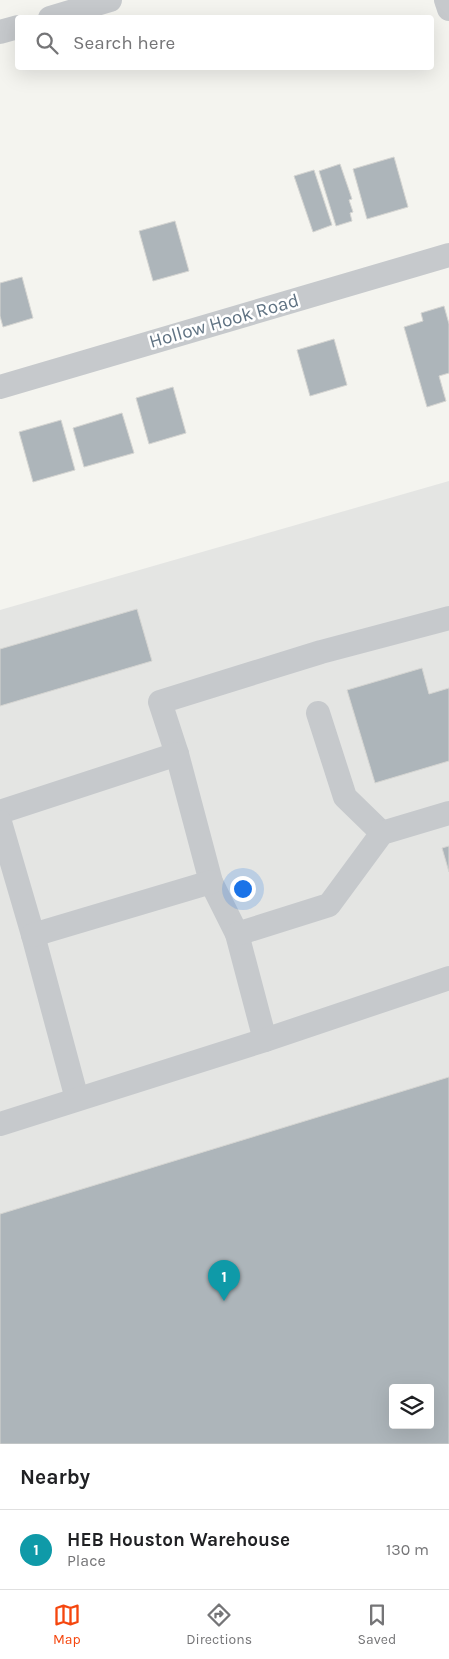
<!DOCTYPE html>
<html lang="en">
<head>
<meta charset="utf-8">
<style>
	:root { --surface:#fff; --page:#f6f6f6; --text:#202124; --muted:#757577; --line:#e0e0e0; --accent:#f5460e }
	body { margin:0; font-family:Karla,sans-serif; background:var(--page); color:var(--text) }
	.controls { position:absolute; right:15px; bottom:15px; display:grid; overflow:hidden; border-radius:5px; box-shadow:0 5px 20px #0002 }
	.controls button { width:45px; height:45px; display:grid; place-items:center; padding:0; border:0; border-bottom:1px solid var(--line); background:var(--surface); color:var(--text); font:25px sans-serif }
	.you { position:absolute; left:242px; top:888px; width:18px; height:18px; margin:-12px; border:4px solid #fff; border-radius:50%; background:#1a73e8; box-shadow:0 0 0 8px #1a73e833 }
	.badge { display:grid; place-items:center; width:32px; height:32px; border-radius:50%; background:var(--accent); color:#fff; font-size:16px; font-weight:700 }
	.pin { position:absolute; translate:-50% -41px; filter:drop-shadow(0 1px 2px #0008) }
	.pin::after { content:''; position:absolute; top:26px; width:18px; height:15px; background:inherit; clip-path:polygon(0 0,100% 0,50% 100%) }
	.list { margin:0; padding:0; list-style:none }
	h2 { display:flex; justify-content:space-between; align-items:center; height:65px; margin:0; padding:0 20px; font-size:21px }
	h2 small { font-size:16px; font-weight:400; color:var(--muted) }
	.list li { display:grid; grid-template-columns:32px 1fr auto; gap:15px; align-items:center; box-sizing:border-box; height:80px; padding:0 20px; border-top:1px solid var(--line) }
	.list b { display:block; font-size:19px; white-space:nowrap }
	.list p { margin:0; font-size:16px; white-space:nowrap; color:var(--muted) }
	.list em { font-size:16px; font-style:normal; color:var(--muted) }
	.icon { flex:none; width:28px; height:28px; fill:none; stroke:currentColor; stroke-width:2; stroke-linecap:round; stroke-linejoin:round }
	.map { position:relative; flex:none; width:449px; height:1444px; overflow:hidden }
	.search { position:absolute; background:var(--surface); box-shadow:0 5px 20px #0002; left:15px; right:15px; top:15px; height:55px; display:flex; align-items:center; gap:12px; box-sizing:border-box; padding:0 18px; border-radius:5px; color:var(--muted); font-size:19px }
	.sheet { height:145px; background:var(--surface) }
	nav { display:flex; justify-content:space-around; align-items:center; box-sizing:border-box; height:70px; border-top:1px solid var(--line); background:var(--surface); font-size:14px; color:var(--muted) }
	nav a { display:grid; justify-items:center; gap:2px }
	nav .on { color:var(--accent) }
	.map>svg:first-child { display:block }
	.built { fill:#e4e5e3; fill-rule:evenodd }
	.building { fill:#adb5ba; stroke:#d5d5d2; fill-rule:evenodd }
	.lines { fill:none; stroke-linecap:round; stroke-linejoin:round }
	.minor { stroke:#c6c9cc; stroke-width:24 }
	.labels { text-anchor:middle; dominant-baseline:central; stroke-width:5; stroke-linejoin:round; paint-order:stroke }
	.street-label { font-size:19px; fill:#607383; stroke:#fff }
</style>
</head>
<body>
<div class="map">
<svg width="449" height="1444" viewBox="0 0 449 1444">
	<rect width="100%" height="100%" fill="#f4f4ef"/>
	<path class="built" d="M449,481V1444H0V610ZM393,1388H430V1425H393Z"/>
	<g class="building">
		<path d="M394,157L408,207L367,219L353,169Z"/>
		<path d="M340,164L352,199L349,200L353,212L350,213L352,221L336,226L319,171Z"/>
		<path d="M314,170L332,225L313,232L294,176Z"/>
		<path d="M175,221L189,271L153,281L139,231Z"/>
		<path d="M22,277L33,318L3,327L0,316V283Z"/>
		<path d="M444,306L449,324V373L439,376L446,401L427,407L404,327L423,321L421,313Z"/>
		<path d="M334,339L347,385L310,396L297,350Z"/>
		<path d="M173,387L186,433L149,444L136,398Z"/>
		<path d="M122,413L134,453L84,467L73,428Z"/>
		<path d="M61,420L75,470L33,482L19,432Z"/>
		<path d="M137,609L152,661L0,706V649Z"/>
		<path d="M422,668L429,694L449,688V761L375,783L347,690Z"/>
		<path d="M449,846V872L442,848Z"/>
		<path d="M449,1077V1444H0V1214ZM393,1388H430V1425H393Z"/>
	</g>
	<g class="lines">
		<g class="minor">
			<path d="M446,0L449,9"/>
			<path d="M50,18L110,0"/>
			<path d="M0,32L18,27"/>
			<path d="M0,387L449,255"/>
			<path d="M318,713L345,797L382,833"/>
			<path d="M177,754L160,702L321,652L449,618"/>
			<path d="M0,812L177,754L211,882L237,934L265,1040"/>
			<path d="M0,822L33,935L77,1099"/>
			<path d="M237,934L329,905L382,833L449,813"/>
			<path d="M33,935L211,882"/>
			<path d="M0,1124L265,1040L449,978"/>
		</g>
	</g>
	<g class="labels">
		<g class="street-label">
			<text transform="translate(224 321) rotate(-16)">Hollow Hook Road</text>
		</g>
	</g>
</svg>
<div class="controls">
<button><svg class="icon" aria-label="layers" viewBox="0 0 24 24"><path d="M12 4l9 5-9 5-9-5zM3 14l9 5 9-5"/></svg></button>
</div>
<div class="you"></div>
<div class="pin badge" style="left:224px;top:1301px;background:#0f9aa8">1</div>
<div class="search"><svg class="icon" aria-label="search" viewBox="0 0 24 24"><circle cx="10" cy="10" r="6"/><path d="M15 15l6 6"/></svg>Search here</div>
</div>
<section class="sheet">
<h2>Nearby<small></small></h2>
<ul class="list">
<li><span class="badge" style="background:#0f9aa8">1</span><div><b>HEB Houston Warehouse</b><p>Place</p></div><em>130 m</em></li>
</ul>
</section>
<nav>
<a class="on"><svg class="icon" aria-label="map" viewBox="0 0 24 24"><path d="M3 6l6-2 6 2 6-2v14l-6 2-6-2-6 2zM9 4v14M15 6v14"/></svg>Map</a>
<a><svg class="icon" aria-label="directions" viewBox="0 0 24 24"><path d="M12 3l9 9-9 9-9-9zM9 14v-3h6M13 9l2 2-2 2"/></svg>Directions</a>
<a><svg class="icon" aria-label="saved" viewBox="0 0 24 24"><path d="M7 4h10v16l-5-4-5 4z"/></svg>Saved</a>
</nav>
</body>
</html>
